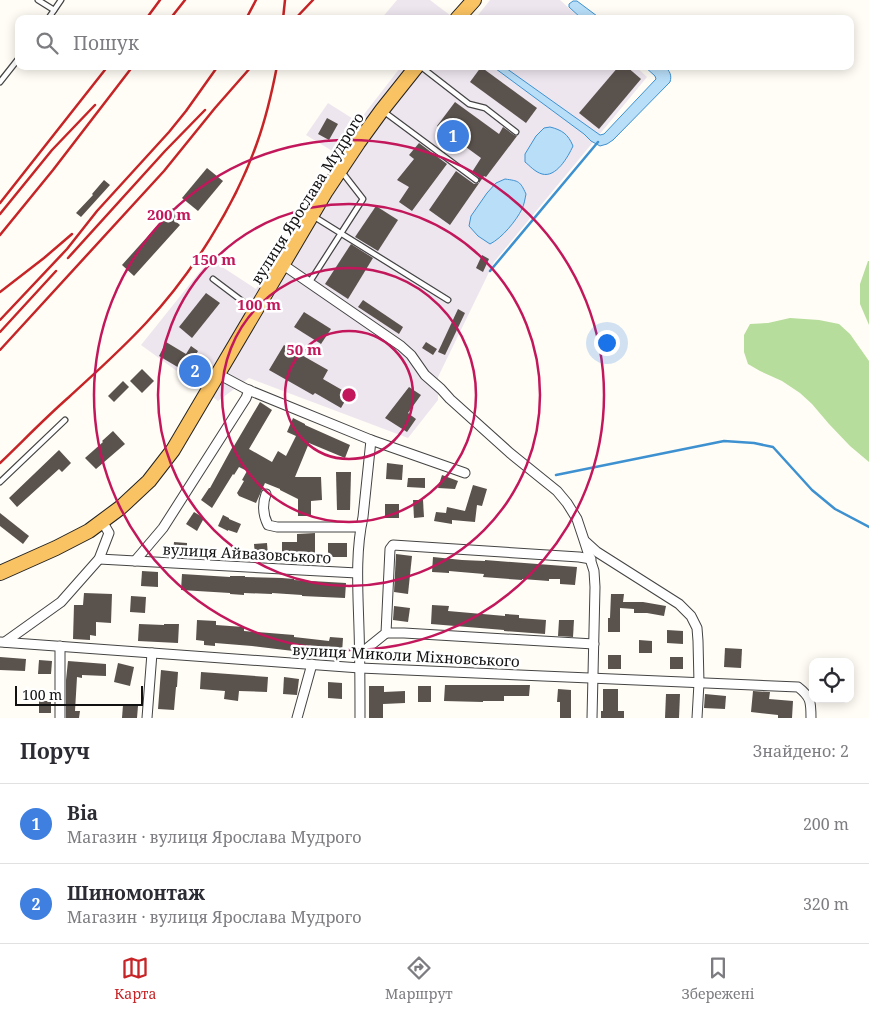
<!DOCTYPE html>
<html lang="uk">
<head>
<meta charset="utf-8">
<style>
	:root { --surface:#fff; --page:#f2f2f3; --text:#2b2b33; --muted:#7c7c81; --line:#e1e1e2; --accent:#c62426 }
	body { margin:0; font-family:"Noto Serif",serif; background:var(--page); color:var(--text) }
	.controls { position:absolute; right:15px; bottom:15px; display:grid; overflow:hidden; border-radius:10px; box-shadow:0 2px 12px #0003 }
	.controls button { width:45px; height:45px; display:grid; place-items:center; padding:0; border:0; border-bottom:1px solid var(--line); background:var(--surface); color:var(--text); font:25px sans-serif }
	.scale { position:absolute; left:15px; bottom:12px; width:128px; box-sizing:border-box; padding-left:5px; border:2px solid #111; border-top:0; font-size:14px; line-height:18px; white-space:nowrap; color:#111; -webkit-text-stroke:4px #fff; paint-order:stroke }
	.you { position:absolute; left:606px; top:342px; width:18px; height:18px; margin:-12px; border:4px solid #fff; border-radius:50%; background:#1a73e8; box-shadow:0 0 0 8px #1a73e833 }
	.badge { display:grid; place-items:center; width:32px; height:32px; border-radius:50%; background:var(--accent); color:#fff; font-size:16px; font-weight:700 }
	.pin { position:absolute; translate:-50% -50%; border:2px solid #fff; box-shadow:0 1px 5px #0006 }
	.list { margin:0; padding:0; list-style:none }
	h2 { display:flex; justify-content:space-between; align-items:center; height:65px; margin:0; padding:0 20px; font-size:21px }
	h2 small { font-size:16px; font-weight:400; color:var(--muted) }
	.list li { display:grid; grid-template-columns:32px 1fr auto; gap:15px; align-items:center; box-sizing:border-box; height:80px; padding:0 20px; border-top:1px solid var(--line) }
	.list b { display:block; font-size:19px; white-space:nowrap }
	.list p { margin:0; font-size:16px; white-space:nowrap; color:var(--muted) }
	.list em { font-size:16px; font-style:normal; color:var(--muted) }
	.icon { flex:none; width:28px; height:28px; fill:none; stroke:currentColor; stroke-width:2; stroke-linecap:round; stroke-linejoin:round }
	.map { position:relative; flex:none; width:869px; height:718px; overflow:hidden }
	.search { position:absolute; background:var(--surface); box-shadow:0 2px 12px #0003; left:15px; right:15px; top:15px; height:55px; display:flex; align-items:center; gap:12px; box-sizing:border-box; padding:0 18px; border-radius:10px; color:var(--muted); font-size:19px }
	.sheet { height:225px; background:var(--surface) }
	nav { display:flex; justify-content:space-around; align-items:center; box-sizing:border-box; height:70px; border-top:1px solid var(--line); background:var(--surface); font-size:14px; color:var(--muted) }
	nav a { display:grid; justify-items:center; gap:2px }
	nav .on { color:var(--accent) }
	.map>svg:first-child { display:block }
	.industrial { fill:#eee6ef }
	.forest { fill:#b6dd9b }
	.water { fill:#b8def8; stroke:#3d91d1 }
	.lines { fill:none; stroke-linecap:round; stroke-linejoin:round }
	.stream { stroke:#3d91d1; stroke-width:2.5 }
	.building { fill:#5a524d }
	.service-casing { stroke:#444; stroke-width:7 }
	.minor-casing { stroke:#444; stroke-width:11 }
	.trunk-casing { stroke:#222; stroke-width:16 }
	.service { stroke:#fff; stroke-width:4.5 }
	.minor { stroke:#fff; stroke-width:9 }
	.trunk { stroke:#f9c262; stroke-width:14 }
	.rail { stroke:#c62426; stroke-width:2.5 }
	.ring { fill:none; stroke:#c2185b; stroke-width:2.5 }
	.labels { text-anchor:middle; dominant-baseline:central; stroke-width:5; stroke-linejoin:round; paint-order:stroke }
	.street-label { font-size:15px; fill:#111; stroke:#fff }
	.centre { fill:#c2185b; stroke:#fff; stroke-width:2.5 }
	.ring-label { font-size:15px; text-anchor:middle; font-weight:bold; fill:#c2185b; stroke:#fff; stroke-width:5; stroke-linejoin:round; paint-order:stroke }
</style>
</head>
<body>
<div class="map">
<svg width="869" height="718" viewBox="0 0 869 718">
	<rect width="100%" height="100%" fill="#fffdf5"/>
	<g class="industrial">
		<path d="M397,0H430L455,19H381Z"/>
		<path d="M490,0H560L581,19H475Z"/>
		<path d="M398,66H635L647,77L494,262L438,377V400L408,438L249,378L218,401L141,345L210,259L256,289L339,155L306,135L328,103L358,122L400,68Z"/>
	</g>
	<g class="forest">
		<path d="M868,261H869V325L860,304V284Z"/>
		<path d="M790,318L819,320L839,324L850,334L869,361V462L850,446L829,424L812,404L800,393L782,381L760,371L748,364L744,352V335L750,324L768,323Z"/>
	</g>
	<g class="water">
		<path d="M573,1H577L601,19H582L569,7V4Z"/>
		<path d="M492,66H503L600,135L604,134L656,79L655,76L644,66H664C670,71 672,75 670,82L613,140L607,144L600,146L591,141L584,134Z"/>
		<path d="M550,127C562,130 568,134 573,146C568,157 556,178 542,174C535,172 530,166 525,162V154L536,136L544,128Z"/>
		<path d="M505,179C519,181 520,181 526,194C525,199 524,205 522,209C516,221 502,238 490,244L478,236L469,226L471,216L487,193L496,183Z"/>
	</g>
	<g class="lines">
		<g class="stream">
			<path d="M490,271L598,142"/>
			<path d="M556,475L724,441L754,443L773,447L812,490L835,509L869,527"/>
		</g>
	</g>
	<g class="building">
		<path d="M619,66H626L641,79L599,129L579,113Z"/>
		<path d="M481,67L537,108L526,123L470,82Z"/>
		<path d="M455,102L499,134L503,127L514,135L517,136L486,177L484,176L450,225L429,210L456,171L474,184L479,183V178L472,172L481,158L437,126Z"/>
		<path d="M327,118L338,124L329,140L318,134Z"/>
		<path d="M419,143L447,164L412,211L399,202L409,187L397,180L414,159L409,155Z"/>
		<path d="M207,168L223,181L198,211L182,198Z"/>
		<path d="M104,180L110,185L81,217L76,213L93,195L92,194Z"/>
		<path d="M376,206L398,220L378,251L355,237Z"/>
		<path d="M173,208L180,214L174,220L180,225L134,276L122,265Z"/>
		<path d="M351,244L373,258L348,299L325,284Z"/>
		<path d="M482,255L489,259L483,272L476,268Z"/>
		<path d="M206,293L220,303L192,338L179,327Z"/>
		<path d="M363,300L403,327L399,334L358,307Z"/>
		<path d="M458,309L465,313L445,355L438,352Z"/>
		<path d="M304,312L331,329L321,344L294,327Z"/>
		<path d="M166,342L186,354L191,346L198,351L186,372L159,356Z"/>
		<path d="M426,342L437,349L433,355L422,348Z"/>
		<path d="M284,345L328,370L323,379L349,394L341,408L315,393L313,395L269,370Z"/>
		<path d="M142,369L154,381L142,393L130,381Z"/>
		<path d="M123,381L129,387L114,402L108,396Z"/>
		<path d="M409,387L421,395L408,413L416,419L407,432L385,418Z"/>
		<path d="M260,402L272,410L249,449L272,462L278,451L286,456L296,436L287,432L293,418L305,424V425L350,445L345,458L309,443L295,477H321L322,500L311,501V516H298V499L280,490V489L265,483L256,503L239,496L237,493L244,481L242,480L247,471L239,467L234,475L233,474L212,508L201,500L209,488H210L233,446H234Z"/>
		<path d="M113,431L125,444L96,469L85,458L103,442L102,441Z"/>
		<path d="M59,450L71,463L62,472L59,469L17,507L9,498Z"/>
		<path d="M387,463L403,465L402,480L386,479Z"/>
		<path d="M336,472H351L350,510H337Z"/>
		<path d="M442,475L458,481L455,489L438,488Z"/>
		<path d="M408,478H425V488L407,487Z"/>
		<path d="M473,485L487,489L482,506L477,505L475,522L452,520V524L434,521L436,512L446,513L447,507L465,511Z"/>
		<path d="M413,500H423L424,517L414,518Z"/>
		<rect x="385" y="504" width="14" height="14"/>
		<path d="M194,512L204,518L197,531L186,524Z"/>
		<path d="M0,513L29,536L23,544L0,526Z"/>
		<path d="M223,515L229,518V519L241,524L237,533L228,530V531L218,526Z"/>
		<path d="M315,533V564H303V556H282V542H297V534Z"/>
		<path d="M174,542L187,543V550H182L181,554L173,553Z"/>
		<path d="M267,543L268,556H255L254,544Z"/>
		<rect x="328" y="543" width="19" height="14"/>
		<path d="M396,554L412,556L408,594L394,592Z"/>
		<path d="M433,557L462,560L485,561V560L577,567L575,585L560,584V579H549V581L522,579V580L483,577L484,574L449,571V573L432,572Z"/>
		<path d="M142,571L158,572V587L141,586Z"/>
		<path d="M182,574L230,577V576H245V577L282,578L294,579V580L346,583L345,598L302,596V595L272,593V594L244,593V595L230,594V593L181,590Z"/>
		<path d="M84,593L112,594L111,623L96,622V636L90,635V640L73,639L74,605H83Z"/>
		<path d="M611,594H624L623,602H643L666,606L664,616L647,613H634V609L620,608V632H608V618H610Z"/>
		<path d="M131,596L146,597L145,613L130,612Z"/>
		<path d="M432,605L449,606L448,611L505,616V614L519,615V618L546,620L545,634L504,631V630L431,624Z"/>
		<path d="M394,606L410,608L408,622L393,620Z"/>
		<path d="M197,620L216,621V625L244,627V631L294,635V637L329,641L330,637L343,638L342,653L318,651V654L252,646L215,643V646L204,645V641L196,640Z"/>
		<path d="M559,620H574L573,637L558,636Z"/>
		<path d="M139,624L164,625V624H179L178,643L138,641Z"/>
		<path d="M667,630L683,631V644L667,643Z"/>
		<path d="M639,640L652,641V653H639Z"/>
		<path d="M725,648L742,649L741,668L724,667Z"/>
		<rect x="608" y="655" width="13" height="14"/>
		<path d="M0,657L26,659L25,671L0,670Z"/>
		<rect x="670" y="657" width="13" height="12"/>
		<path d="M39,660L52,661L51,674H38Z"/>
		<path d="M68,661L106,664V676L82,675V678L77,677L75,711H80L79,718H66V680Z"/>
		<path d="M118,663L134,667L130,686L114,682Z"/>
		<path d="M161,670L178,672L177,687H176L174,710L158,709Z"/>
		<path d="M201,672L268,677L267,692L239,691L238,701L224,699L225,691L200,689Z"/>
		<path d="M284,677L299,679L297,695L283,694Z"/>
		<path d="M328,682L342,683V699L328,698Z"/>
		<path d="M445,685H530L529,696H504V701H483V702L444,701Z"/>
		<path d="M369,686H384V692L405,691V703L383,704V718H369Z"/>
		<rect x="418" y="686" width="13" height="16"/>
		<path d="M558,689L571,690V718H560V702H557Z"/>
		<path d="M603,689H618V711H624V718H601V711H603Z"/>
		<path d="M753,691L770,692L769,699L793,701L792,718H778V715L751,712Z"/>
		<path d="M666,694H680L679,718H665Z"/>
		<path d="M705,694L726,696L725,709L704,708Z"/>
		<rect x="39" y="701" width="12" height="12"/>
		<path d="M123,705L138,706L137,718H122Z"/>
	</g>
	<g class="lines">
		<defs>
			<g id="service">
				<path d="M38,0L54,10"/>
				<path d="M48,19L61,0"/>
				<path d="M420,66L469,104L485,108L516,132"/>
				<path d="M0,82L19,58"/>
				<path d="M383,111L476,180"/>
				<path d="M313,216L448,300"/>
				<path d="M213,279L254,310"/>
				<path d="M309,283L363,199L342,172"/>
				<path d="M0,482L65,420"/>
			</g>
			<g id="minor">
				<path d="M282,264L401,346L411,355L425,375L441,389L450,399L510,453L557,491L567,503L577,519L584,540L594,571L595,587L592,718"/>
				<path d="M218,374L246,389L371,440L465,473"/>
				<path d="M266,494C262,505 263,515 268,525L277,527H360"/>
				<path d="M586,542L597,552L679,604L691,616L697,628L698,641L699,683L697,718"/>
				<path d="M99,559L357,573"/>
				<path d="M135,561L163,528L246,398L249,390"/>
				<path d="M386,633H404L594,644"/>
				<path d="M0,642L360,668L798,687C811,697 811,702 811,718"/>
				<path d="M5,642L61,602L99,559L109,533L102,521"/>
				<path d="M60,646V718"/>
				<path d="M360,654L386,633L390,549L393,545L579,557L591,559"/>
				<path d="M147,718L152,653"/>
				<path d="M297,718L312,664"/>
				<path d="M360,718C360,688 360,659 359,629C358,592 355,553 363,517L371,440"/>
			</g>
			<g id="trunk">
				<path d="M457,19L474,0"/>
				<path d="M0,573L56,548L89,531L120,508L149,481L173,450L326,191L358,143L382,110L417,66"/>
			</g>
		</defs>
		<use href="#service" class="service-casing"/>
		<use href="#minor" class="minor-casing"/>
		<use href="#trunk" class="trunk-casing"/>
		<use href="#service" class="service"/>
		<use href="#minor" class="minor"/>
		<use href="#trunk" class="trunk"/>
		<g class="rail">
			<path d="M146,19L160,0"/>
			<path d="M170,19L185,0"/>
			<path d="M246,19L256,0"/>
			<path d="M283,19L285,0"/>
			<path d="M295,19L313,0"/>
			<path d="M0,203L108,66"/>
			<path d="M0,214L52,150L95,105"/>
			<path d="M0,235L53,170L133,66"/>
			<path d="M68,258L165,151L205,110"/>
			<path d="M0,292L44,258L72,234"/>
			<path d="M0,320L67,249L97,211L169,132L186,111L218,66"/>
			<path d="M0,332L56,271"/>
			<path d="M0,350L164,171L215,108L251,67"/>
			<path d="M0,463C23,441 45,418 69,397C95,373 121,350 146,323C191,275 235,206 257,143C266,118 272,92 277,66"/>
		</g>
	</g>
	<g class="ring">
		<circle cx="349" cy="395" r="64"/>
		<circle cx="349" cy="395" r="127"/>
		<circle cx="349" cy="395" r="191"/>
		<circle cx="349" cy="395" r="255"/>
	</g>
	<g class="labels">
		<g class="street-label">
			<text transform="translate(307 198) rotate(-58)">вулиця Ярослава Мудрого</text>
			<text transform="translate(247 553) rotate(3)">вулиця Айвазовського</text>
			<text transform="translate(406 655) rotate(3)">вулиця Миколи Міхновського</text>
		</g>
	</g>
	<circle cx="349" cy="395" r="8" class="centre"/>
	<g class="ring-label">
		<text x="169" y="220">200 m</text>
		<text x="214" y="265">150 m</text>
		<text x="259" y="310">100 m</text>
		<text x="304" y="355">50 m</text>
	</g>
</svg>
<div class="controls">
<button><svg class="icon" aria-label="locate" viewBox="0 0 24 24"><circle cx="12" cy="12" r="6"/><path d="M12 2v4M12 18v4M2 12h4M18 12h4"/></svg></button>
</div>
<div class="scale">100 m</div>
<div class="you"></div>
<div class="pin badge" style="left:453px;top:136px;background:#3f7fe0">1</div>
<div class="pin badge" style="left:195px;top:371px;background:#3f7fe0">2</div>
<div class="search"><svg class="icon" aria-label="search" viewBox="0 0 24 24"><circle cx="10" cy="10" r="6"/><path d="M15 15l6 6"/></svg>Пошук</div>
</div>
<section class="sheet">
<h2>Поруч<small>Знайдено: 2</small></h2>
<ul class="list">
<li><span class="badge" style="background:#3f7fe0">1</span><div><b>Віа</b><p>Магазин · вулиця Ярослава Мудрого</p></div><em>200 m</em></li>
<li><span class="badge" style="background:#3f7fe0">2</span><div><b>Шиномонтаж</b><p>Магазин · вулиця Ярослава Мудрого</p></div><em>320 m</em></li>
</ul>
</section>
<nav>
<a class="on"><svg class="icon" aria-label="map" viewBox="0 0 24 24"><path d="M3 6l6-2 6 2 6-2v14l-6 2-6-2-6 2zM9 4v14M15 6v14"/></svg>Карта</a>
<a><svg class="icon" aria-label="directions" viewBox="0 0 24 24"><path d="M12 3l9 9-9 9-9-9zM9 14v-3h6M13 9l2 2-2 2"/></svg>Маршрут</a>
<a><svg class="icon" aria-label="saved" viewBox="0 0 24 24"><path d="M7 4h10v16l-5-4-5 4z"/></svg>Збережені</a>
</nav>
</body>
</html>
